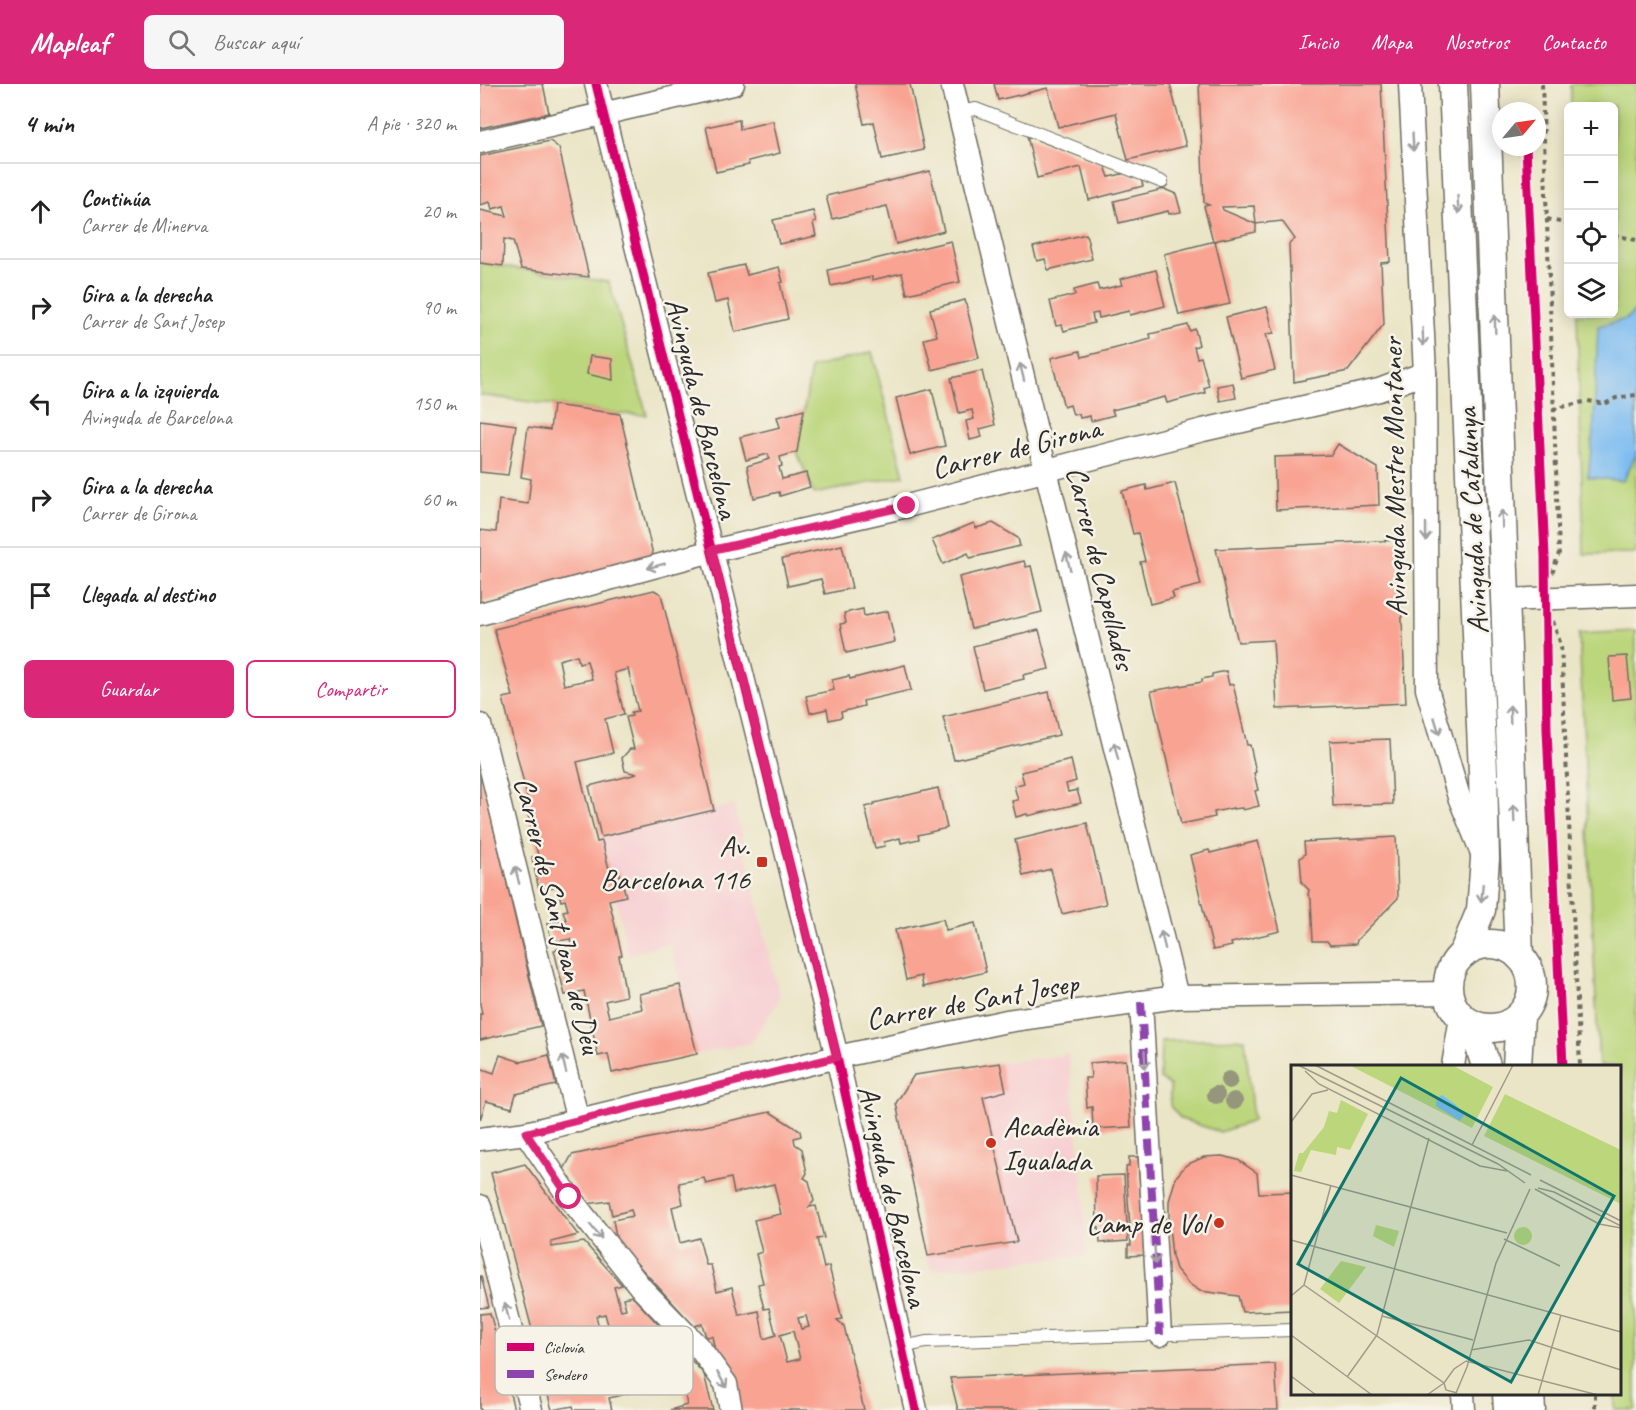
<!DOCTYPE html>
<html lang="es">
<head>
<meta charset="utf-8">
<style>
	:root { --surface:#fff; --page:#f6f6f6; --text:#222; --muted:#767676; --line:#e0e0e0; --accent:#db2777 }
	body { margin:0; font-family:Caveat,sans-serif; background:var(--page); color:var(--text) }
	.controls { position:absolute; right:18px; top:18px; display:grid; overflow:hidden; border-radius:9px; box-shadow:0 3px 15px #0003 }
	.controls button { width:54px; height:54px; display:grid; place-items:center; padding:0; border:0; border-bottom:2px solid var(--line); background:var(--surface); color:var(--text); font:30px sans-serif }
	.compass { position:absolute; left:1012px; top:18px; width:54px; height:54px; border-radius:50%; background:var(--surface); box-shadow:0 3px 15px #0003; rotate:61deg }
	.stop { position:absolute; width:18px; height:18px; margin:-14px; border:4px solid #db2777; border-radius:50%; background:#fff }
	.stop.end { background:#db2777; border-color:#fff; box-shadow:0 2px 6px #0008 }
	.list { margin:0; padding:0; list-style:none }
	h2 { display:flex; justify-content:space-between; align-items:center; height:78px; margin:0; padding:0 24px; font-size:26px }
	h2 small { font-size:20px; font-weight:400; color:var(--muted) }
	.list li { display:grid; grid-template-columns:39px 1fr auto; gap:18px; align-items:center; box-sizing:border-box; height:96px; padding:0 24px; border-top:2px solid var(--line) }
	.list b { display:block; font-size:22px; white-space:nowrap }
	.list p { margin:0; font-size:20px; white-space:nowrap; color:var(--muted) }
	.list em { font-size:20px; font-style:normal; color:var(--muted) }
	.actions { display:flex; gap:12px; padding:18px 24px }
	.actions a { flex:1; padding:14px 0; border:2px solid var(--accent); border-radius:9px; text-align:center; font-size:21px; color:var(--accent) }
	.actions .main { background:var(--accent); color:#fff }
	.icon { flex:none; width:33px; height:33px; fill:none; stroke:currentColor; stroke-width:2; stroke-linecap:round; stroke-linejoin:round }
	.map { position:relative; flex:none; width:1156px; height:1326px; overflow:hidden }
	header { display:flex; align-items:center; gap:36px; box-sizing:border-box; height:84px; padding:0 30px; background:var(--accent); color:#fff }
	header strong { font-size:28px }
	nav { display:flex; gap:33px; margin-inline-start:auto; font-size:21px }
	.search { width:420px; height:54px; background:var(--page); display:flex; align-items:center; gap:15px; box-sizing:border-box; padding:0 21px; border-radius:9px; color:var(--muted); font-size:22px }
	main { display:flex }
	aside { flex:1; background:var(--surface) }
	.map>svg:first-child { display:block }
	.built { fill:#f7cfd2 }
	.green { fill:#bbd67b; stroke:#738053; stroke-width:1.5 }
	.water { fill:#7dbcf1; stroke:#54748e; stroke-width:1.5 }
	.building { fill:#f9a392; fill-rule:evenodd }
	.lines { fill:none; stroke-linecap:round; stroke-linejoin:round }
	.service-casing { stroke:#6e6c62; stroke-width:14 }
	.minor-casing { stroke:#6e6c62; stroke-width:25 }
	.tertiary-casing { stroke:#6e6c62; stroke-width:31 }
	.path { stroke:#6e6c62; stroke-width:4; stroke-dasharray:4.5 4.5; stroke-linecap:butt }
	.service { stroke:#fff; stroke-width:12 }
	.minor { stroke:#fff; stroke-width:22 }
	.tertiary { stroke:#fff; stroke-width:28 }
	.quiet { stroke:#8e44ad; stroke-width:8; stroke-dasharray:15 8; stroke-linecap:butt }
	.cycleway-casing { stroke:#f7f3e8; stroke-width:13 }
	.cycleway { stroke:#d6006c; stroke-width:9 }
	.tree { fill:#95967c }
	.oneway { stroke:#a0a0a0 }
	.route { stroke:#db2777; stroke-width:8 }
	.poi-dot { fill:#c8321e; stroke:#f7f3e8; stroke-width:2 }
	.labels { text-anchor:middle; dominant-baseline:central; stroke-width:5; stroke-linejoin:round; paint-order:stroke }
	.street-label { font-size:30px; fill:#2b2b2b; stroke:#f7f3e8 }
	.poi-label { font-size:30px; fill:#2b2b2b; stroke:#f7f3e8; text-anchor:end }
	.inset-road { fill:none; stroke:#9e9b89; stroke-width:1.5 }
	.view { fill:#0f766e; fill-opacity:0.15; stroke:#0f766e; stroke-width:3 }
	.inset-edge { fill:none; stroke:#2b2b2b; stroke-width:3 }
	.key { fill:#f7f3e8; stroke:#bab7af; stroke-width:1.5 }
	.key-label { font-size:16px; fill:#2b2b2b }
</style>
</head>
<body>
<header>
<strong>Mapleaf</strong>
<div class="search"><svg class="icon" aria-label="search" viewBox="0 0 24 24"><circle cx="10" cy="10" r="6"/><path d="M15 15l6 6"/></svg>Buscar aquí</div>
<nav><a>Inicio</a><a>Mapa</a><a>Nosotros</a><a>Contacto</a></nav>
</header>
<main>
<aside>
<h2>4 min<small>A pie · 320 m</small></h2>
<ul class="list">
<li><svg class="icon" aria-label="ahead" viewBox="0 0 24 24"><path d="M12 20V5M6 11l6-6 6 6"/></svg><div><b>Continúa</b><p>Carrer de Minerva</p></div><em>20 m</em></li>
<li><svg class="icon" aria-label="right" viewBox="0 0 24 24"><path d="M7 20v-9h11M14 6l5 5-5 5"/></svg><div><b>Gira a la derecha</b><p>Carrer de Sant Josep</p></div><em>90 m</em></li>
<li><svg class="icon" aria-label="left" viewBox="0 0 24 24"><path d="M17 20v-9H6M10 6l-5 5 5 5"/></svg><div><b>Gira a la izquierda</b><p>Avinguda de Barcelona</p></div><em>150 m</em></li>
<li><svg class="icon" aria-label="right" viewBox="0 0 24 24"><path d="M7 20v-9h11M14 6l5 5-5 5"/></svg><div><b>Gira a la derecha</b><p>Carrer de Girona</p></div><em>60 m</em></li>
<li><svg class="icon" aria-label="arrive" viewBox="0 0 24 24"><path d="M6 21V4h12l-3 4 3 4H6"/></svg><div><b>Llegada al destino</b></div></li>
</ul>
<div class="actions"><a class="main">Guardar</a><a>Compartir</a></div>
</aside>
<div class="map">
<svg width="1156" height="1326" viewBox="0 0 1156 1326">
	<rect width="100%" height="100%" fill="#f7f3e8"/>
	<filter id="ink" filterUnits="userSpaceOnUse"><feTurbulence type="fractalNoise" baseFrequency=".0167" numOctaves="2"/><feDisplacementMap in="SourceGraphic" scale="12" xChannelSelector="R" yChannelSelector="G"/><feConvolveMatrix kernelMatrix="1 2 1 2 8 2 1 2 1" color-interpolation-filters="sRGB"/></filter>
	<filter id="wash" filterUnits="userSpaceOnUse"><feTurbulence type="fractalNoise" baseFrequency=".008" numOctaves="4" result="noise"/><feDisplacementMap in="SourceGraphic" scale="24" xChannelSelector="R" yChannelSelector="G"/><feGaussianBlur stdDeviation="1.35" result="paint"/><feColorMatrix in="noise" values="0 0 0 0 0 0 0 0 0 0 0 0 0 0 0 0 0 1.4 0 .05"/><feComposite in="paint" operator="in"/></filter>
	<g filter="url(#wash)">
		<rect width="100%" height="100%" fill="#ebe5c7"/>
		<g class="built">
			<path d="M254,721L300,914L271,959L217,970L191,859L148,870L136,815L145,812L139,787L130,789L121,753Z"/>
			<path d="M588,970L603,1099L606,1172L450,1186L416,1019L434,991Z"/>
			<path d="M812,1276L813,1310H908L801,1314L799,1277Z"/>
		</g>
		<g class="green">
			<path d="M1091,0H1156V469L1104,470L1097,230H1134V22H1091Z"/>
			<path d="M0,179L129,198L167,331L140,330L0,311Z"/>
			<path d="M392,268L424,392L334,410L317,368L331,284Z"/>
			<path d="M1156,547V1326H1135V1310H1140V982H1119L1099,550Z"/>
			<path d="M765,955L773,1037L740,1048L701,1035L690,1022V1001L680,995L681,957Z"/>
		</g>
		<path class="water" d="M1156,226V371L1143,397L1108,393L1114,339L1118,242L1146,235Z"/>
		<g id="blocks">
			<g class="building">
				<path d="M0,0H63L69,29L0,44Z"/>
				<path d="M375,0H430L444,66L402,75L394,38L384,40Z"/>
				<path d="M514,0H690L706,62L648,76L636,29L578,43L568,4L518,16Z"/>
				<path d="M719,0H901L910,178L901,179L904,240L868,287L814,298L809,160L815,155L802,137L776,140L774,122L742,123L743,126L776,140V148L733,157L724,122L729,121L724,119Z"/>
				<path d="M259,36L260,45L293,37L300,69L268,77L269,81L236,88L226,43Z"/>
				<path d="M547,52L625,82L629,93L646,89L661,95L663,102L609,116L601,83L557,94Z"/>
				<path d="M70,57L79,64L109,193L41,185L33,157L24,155L23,182L0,179V126L27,132L24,122L12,125L10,118L0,121V72Z"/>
				<path d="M450,87L464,147L416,160L407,122L352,135L346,112Z"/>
				<path d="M684,105L696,110L701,128L689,130L688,127L639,139L634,117Z"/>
				<path d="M333,127L336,138L333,139L336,152L299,160L293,136Z"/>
				<path d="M606,150L612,175L568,186L565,175L557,177L553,163Z"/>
				<path d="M471,157L480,198L427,210L422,189L392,196V193L351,202L348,186Z"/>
				<path d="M735,157L750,220L699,231L684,170Z"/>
				<path d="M264,181L267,191L299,183L303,198L300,199L308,235L255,248L248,216L235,219L228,189Z"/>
				<path d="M676,186L685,222L650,231L649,227L619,234L618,229L612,230L614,239L584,247L582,241L576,242L570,217L595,211L594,206L617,200L619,206L642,201L640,195Z"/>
				<path d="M485,216L499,274L452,286L444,255L457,252L450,225Z"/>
				<path d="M787,223L794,249L786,250L795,286L761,294L746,233Z"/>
				<path d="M708,241L710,247L715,245L719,261L714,263L717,274L721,273L729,302L724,304L725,309L687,319L685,313L632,326L634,331L611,337L610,332L600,334L599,330L593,331L590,321L584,323L571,274L600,267L602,273L671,255L670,250Z"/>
				<path d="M110,272L132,275L133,296L107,290Z"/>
				<path d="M502,287L515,341L500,345L502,353L490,356L486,337L494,335L492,326L479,329L471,294Z"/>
				<path d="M753,299L756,314L740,317L737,302Z"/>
				<path d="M452,305L465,362L430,371L416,314Z"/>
				<path d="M73,321L140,330L174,475L0,519V446L16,448L19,416L48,420L51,395L41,393L48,343L70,346Z"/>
				<path d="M324,326L317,368L300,373L302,382L299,383L302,395L326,389L330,403L300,412L299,408L274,414L267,382L290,375L288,370L266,376L260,353L300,343L297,333Z"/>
				<path d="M0,336L36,341L28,391L0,388Z"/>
				<path d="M858,360L898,384L899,421L796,426L794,373L851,371Z"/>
				<path d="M695,399L721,501L692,508L694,514L670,520L660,478L665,477L658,449L653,450L642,407L666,401L667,406Z"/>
				<path d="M494,439L496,444L513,439L538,454L540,462L490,474L488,469L463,480L452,456Z"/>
				<path d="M918,456L926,619L797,625L793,556L758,558L736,465Z"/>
				<path d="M362,461L372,504L345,510L341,495L308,502L302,475Z"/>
				<path d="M544,477L546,483L551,482L562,528L491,545L479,493Z"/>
				<path d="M174,506L181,510L234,726L121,753L109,702L157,690L145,687L142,674L150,665H154L146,633L152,632L151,628L158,627L148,585L134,589L144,630L125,635L133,669L97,678L117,758L122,757L130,789L139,787L146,812L129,816L142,871L139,872L146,912L125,917L129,933L162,925L159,910L200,901L217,970L132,989L128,970L118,972L104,907L85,911L74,866L92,862L90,855L72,858L67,839L86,836L83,827L88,826L85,816L81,817L77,802L59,806L52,773L58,771L45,717L48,716L23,614L33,612L14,545ZM97,571L99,579L107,577L112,595L84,601L79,576Z"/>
				<path d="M383,525L384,532L408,527L415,558L366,569L360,540L366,539L364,529Z"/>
				<path d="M559,546L569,585L543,591L544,595L503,605L493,562Z"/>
				<path d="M1147,572L1151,614L1132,616L1129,573Z"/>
				<path d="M425,581L431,606L383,617L384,622L361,628L362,633L349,636L347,625L330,629L326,612L354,606L352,596L369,592L370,595Z"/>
				<path d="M746,587L749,601L753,600L767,661H770L776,688L774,689L778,706L775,707L779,722L763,726L762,724L753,725V724L734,728L735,733L701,740L671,607L722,598V595L732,593V590Z"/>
				<path d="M569,608L579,651L474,676L463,633Z"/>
				<path d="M910,655L913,720L853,722L850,657Z"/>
				<path d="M591,676L596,697L586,700L588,708L597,706L601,719L548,732L547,730L536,733L532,717L538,716L534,702L544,699L541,688Z"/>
				<path d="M0,687L61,942L0,956V930H2L0,920Z"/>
				<path d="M458,704L467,744L438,751L439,755L421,759L420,754L404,758L405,762L395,764L385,723L394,721V719Z"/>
				<path d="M607,739L626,820L582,830L571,785L543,792L535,756Z"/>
				<path d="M916,753L918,814L877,856L876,860L850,861L847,857H833L831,815L828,811L829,806L822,799L820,774L825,770L824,758Z"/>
				<path d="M778,757L800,847L751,859L752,862L733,866L710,771L729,766L730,769Z"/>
				<path d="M463,835L466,846L495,839L506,888L443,903L441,892L426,896L415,846Z"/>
				<path d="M20,971L41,978L69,971L76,1001L36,1010L32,1024L6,1017L0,1036V984L14,989Z"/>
				<path d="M646,976L651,1043L613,1045L612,1023L607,1024L605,994H611L610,979Z"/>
				<path d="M520,979L526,1007L503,1013L537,1158L448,1172L416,1019L434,991Z"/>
				<path d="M290,1028L320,1047L321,1052L314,1054L315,1060L322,1065L327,1089L324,1094L329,1097L334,1117L329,1123L336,1122L344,1154L337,1155L344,1184L349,1182L362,1235L357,1236L364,1242L384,1326H261L235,1267L232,1252L226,1253L222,1240L214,1242L137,1158L133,1136L153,1132L151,1126L132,1131L129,1117L107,1120L83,1087L92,1071ZM224,1094L226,1100L251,1094L254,1109L294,1100L301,1130L274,1136L282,1168L276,1170L283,1199L278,1200L284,1225L289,1224L296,1251L284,1255L279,1227L259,1231L252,1203L237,1207L231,1181H226L219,1154L200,1159L192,1123L203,1120L199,1099ZM326,1232L329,1243L321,1245L318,1234ZM313,1247L320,1275L307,1278L300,1251Z"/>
				<path d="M742,1072L758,1076L777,1089L779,1109L813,1108V1226L762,1228L758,1212L720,1207L708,1199L696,1185L692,1172L689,1142V1117L696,1093L706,1081L724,1073Z"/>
				<path d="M649,1073H658L664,1171L648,1172V1161H651L646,1083L649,1082Z"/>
				<path d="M45,1080L98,1151L71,1158L72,1163L104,1158L142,1201L134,1203L141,1226L146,1225L143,1214L152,1212L224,1290L233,1326H190L207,1321L202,1296L129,1314L132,1326H94L93,1322L72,1326L65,1300L87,1295L81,1271L60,1276L11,1089ZM125,1230L140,1282L130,1284L116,1232Z"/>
				<path d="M644,1091L648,1157L620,1159L619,1143L617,1144L616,1092Z"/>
				<path d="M0,1192H1L9,1223L0,1224Z"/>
				<path d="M10,1229L18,1259L34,1326H0V1230Z"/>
				<path d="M795,1280L798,1326H478L470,1294Z"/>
			</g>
		</g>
	</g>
	<g filter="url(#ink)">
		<use href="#blocks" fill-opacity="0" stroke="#6e6c62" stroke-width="1.5"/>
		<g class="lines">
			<defs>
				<g id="service">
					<path d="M479,28L496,25L682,98"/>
					<path d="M422,1263L446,1258L813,1246"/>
				</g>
				<g id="minor">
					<path d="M116,0L357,973L436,1326"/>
					<path d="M472,0L566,387L697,913"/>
					<path d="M930,0L945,289L947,605L979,713L1002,769"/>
					<path d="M0,58L253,0"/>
					<path d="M1025,516L1156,511"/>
					<path d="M0,530L232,467L427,422L723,346L899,306L945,289"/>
					<path d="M0,641L98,1037"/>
					<path d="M661,918L680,1251"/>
					<path d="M973,982L981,933"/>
					<path d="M46,1049L89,1113L162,1205L221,1266L246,1300L251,1326"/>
					<path d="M0,1055L46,1049L357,973L527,937L697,913L968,909"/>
					<path d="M0,1122L51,1326"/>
					<path d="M983,1310L984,1326"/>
				</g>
				<g id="tertiary">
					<path d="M973,0L1003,688L1005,775L1001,826L983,870"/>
					<path d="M1005,0L1039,872"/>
					<circle cx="1010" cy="902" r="42"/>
					<path d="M993,941L1006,982"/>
					<path d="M1037,982L1040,932"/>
					<path d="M1027,1310L1028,1326"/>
					<path d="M1050,1310L1051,1326"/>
				</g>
			</defs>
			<use href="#service" class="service-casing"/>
			<use href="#minor" class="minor-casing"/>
			<use href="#tertiary" class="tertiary-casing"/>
			<g class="path">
				<path d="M1062,0L1079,469L1071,493"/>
				<path d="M1067,135L1088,140"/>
				<path d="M1134,151L1156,156"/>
				<path d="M1073,325L1108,317L1125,320L1136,314L1156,311"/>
				<path d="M1073,537L1081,561L1100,982"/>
				<path d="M1115,1310V1326"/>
			</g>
			<use href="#service" class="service"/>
			<use href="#minor" class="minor"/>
			<use href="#tertiary" class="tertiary"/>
			<path class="quiet" d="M661,918L680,1251"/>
			<defs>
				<g id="cycleway">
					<path d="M116,0L357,973L436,1326"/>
					<path d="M1046,63L1065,472L1067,646L1083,982"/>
				</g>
			</defs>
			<use href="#cycleway" class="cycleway-casing"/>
			<use href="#cycleway" class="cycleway"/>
		</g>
		<g class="tree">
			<circle cx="749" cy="996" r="9"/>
			<circle cx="736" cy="1011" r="9"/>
			<circle cx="754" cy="1017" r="9"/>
		</g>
		<defs><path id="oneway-shaft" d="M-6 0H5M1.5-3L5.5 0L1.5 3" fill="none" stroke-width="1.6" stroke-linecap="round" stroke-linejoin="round" transform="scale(1.5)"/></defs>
		<g class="oneway">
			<use href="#oneway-shaft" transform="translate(933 58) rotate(87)"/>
			<use href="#oneway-shaft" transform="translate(978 121) rotate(87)"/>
			<use href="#oneway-shaft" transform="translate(1015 240) rotate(-92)"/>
			<use href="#oneway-shaft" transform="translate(943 253) rotate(87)"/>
			<use href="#oneway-shaft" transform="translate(542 288) rotate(-104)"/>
			<use href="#oneway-shaft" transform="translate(1022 435) rotate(-92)"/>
			<use href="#oneway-shaft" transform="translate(946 448) rotate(90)"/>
			<use href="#oneway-shaft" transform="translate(588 477) rotate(-104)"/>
			<use href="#oneway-shaft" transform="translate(176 482) rotate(165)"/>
			<use href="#oneway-shaft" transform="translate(1030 630) rotate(-92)"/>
			<use href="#oneway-shaft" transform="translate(957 642) rotate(73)"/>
			<use href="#oneway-shaft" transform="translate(636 667) rotate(-104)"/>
			<use href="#oneway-shaft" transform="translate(1034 729) rotate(-92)"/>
			<use href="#oneway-shaft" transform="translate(37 791) rotate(-104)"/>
			<use href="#oneway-shaft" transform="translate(1002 809) rotate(95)"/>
			<use href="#oneway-shaft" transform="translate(683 856) rotate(-104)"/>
			<use href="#oneway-shaft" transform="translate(665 976) rotate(87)"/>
			<use href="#oneway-shaft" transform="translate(84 980) rotate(-104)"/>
			<use href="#oneway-shaft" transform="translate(116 1148) rotate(51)"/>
			<use href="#oneway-shaft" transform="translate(675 1171) rotate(87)"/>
			<use href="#oneway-shaft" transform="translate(27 1228) rotate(-104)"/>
			<use href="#oneway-shaft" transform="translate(242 1296) rotate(59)"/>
		</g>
	</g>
	<g class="lines" filter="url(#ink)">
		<path class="route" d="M89,1113L46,1049L357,973L232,466L427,422"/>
	</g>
	<g class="poi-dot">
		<rect x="276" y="772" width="12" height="12" rx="3"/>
		<circle cx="511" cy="1059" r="6"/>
		<circle cx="739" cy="1139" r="6"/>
	</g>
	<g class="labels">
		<g class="street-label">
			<text transform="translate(222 324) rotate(76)">Avinguda de Barcelona</text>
			<text transform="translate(536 364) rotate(-14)">Carrer de Girona</text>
			<text transform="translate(914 393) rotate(-91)">Avinguda Mestre Montaner</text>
			<text transform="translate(992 437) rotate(-93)">Avinguda de Catalunya</text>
			<text transform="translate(621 484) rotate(76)">Carrer de Capellades</text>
			<text transform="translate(78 831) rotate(76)">Carrer de Sant Joan de Déu</text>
			<text transform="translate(492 917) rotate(-10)">Carrer de Sant Josep</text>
			<text transform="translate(413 1112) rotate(77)">Avinguda de Barcelona</text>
		</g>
		<g class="poi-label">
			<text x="270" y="761">Av.<tspan x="270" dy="34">Barcelona 116</tspan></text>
			<text x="523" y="1042" text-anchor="start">Acadèmia<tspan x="523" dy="34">Igualada</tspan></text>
			<text x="727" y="1139">Camp de Vol</text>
		</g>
	</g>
	<g transform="translate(811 981)">
		<rect width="330" height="330" fill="#ebe5c7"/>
		<path d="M58,0H161L202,22L181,63ZM214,29L330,85V139L193,71ZM50,35L77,49L59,85L46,82L45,90L20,85L10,107L3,106L8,88H12L33,62L38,46L46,48ZM85,160L108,166L103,182L82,171ZM223 171a9 9 0 1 1 18 0a9 9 0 1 1-18 0ZM50,196L75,202L48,238L29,224Z" fill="#bbd67b"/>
		<path d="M151,30L165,40L173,50L169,56L145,41L146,33Z" fill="#7dbcf1"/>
		<path class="inset-road" d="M7,0L207,99L234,118M24,0L240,110M14,6L28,19L189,101L216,106M0,57L21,29L37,25M181,80L222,0M0,110L216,168M249,115L330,156M247,123L263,127L330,161M244,124L308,159L330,163M213,174L269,201M0,175L330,267M13,220L153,318L155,325L166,328M0,231L13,220L40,120M91,251L182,275M0,270L81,330M180,285L238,275L330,305M175,296L307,330M0,311L25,330M56,312L86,270L138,73M153,318L163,304L175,296M165,328L176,302L205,198L239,124M136,330L153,318M247,330L270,250"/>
		<path class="view" d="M110,13L323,131L220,317L7,199Z"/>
		<rect width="330" height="330" class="inset-edge"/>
	</g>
	<rect x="15" y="1242" width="198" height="69" rx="9" class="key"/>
	<rect x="27" y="1259" width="27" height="8" fill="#d6006c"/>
	<rect x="27" y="1286" width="27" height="8" fill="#8e44ad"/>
	<g class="key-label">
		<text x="64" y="1269">Ciclovía</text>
		<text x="64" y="1296">Sendero</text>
	</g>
</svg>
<div class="controls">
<button>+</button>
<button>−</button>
<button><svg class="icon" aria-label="locate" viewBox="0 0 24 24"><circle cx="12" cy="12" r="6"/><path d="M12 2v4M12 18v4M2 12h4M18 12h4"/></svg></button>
<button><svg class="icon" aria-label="layers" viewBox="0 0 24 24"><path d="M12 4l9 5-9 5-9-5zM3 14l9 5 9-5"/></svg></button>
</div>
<svg class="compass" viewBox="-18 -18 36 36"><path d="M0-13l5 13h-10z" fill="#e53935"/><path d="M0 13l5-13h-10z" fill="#767676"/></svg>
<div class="stop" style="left:89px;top:1113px"></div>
<div class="stop end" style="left:427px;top:422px"></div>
</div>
</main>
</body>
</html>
